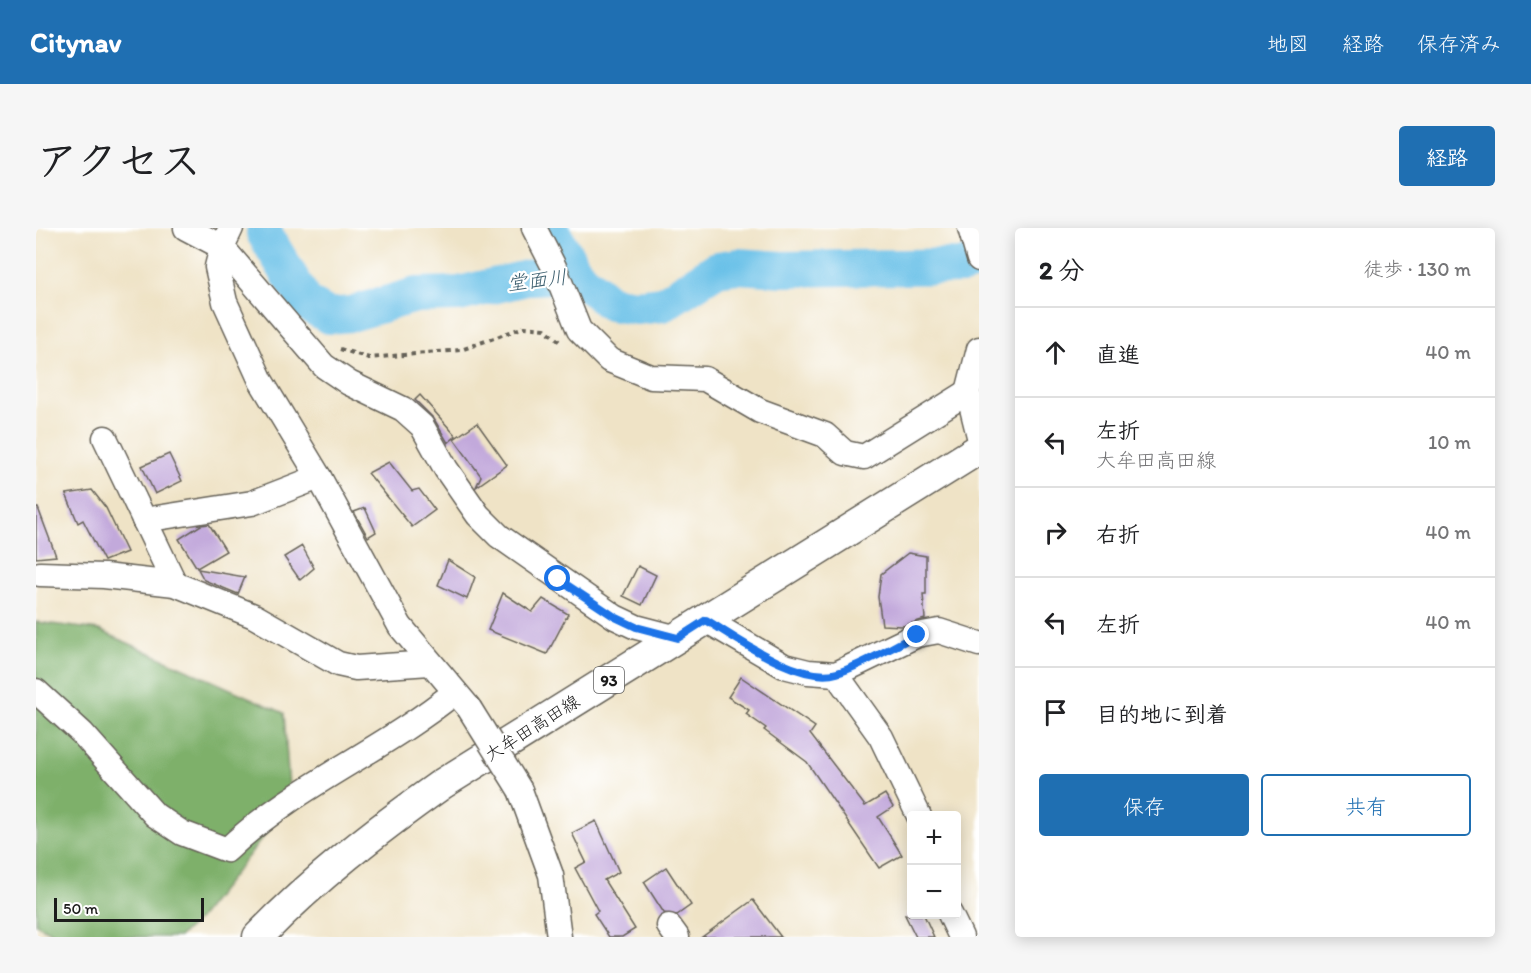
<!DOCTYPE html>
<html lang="ja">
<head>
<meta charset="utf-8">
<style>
	:root { --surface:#fff; --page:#f6f6f6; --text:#202124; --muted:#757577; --line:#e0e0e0; --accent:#1f6fb2 }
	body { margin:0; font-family:Itim,"Klee One",sans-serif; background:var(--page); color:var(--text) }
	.controls { position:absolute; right:18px; bottom:18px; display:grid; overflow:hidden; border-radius:6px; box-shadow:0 3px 15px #0003 }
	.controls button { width:54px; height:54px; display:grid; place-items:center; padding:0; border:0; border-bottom:2px solid var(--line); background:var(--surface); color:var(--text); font:30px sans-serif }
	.scale { position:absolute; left:18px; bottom:15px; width:150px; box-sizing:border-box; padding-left:6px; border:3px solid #1c1c1c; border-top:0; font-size:16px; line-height:21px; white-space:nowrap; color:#1c1c1c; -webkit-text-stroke:4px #fff; paint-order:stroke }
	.stop { position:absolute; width:18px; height:18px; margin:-14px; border:4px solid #1a73e8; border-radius:50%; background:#fff }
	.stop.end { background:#1a73e8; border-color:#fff; box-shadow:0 2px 6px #0008 }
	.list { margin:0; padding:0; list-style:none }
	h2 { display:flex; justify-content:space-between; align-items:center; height:78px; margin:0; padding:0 24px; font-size:26px }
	h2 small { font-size:20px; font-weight:400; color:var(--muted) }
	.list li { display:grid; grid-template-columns:39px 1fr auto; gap:18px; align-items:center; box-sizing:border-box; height:90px; padding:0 24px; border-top:2px solid var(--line) }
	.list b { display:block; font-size:22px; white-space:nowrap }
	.list p { margin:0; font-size:20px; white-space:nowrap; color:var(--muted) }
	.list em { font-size:20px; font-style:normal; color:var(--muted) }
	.actions { display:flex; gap:12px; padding:18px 24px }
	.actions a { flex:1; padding:14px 0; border:2px solid var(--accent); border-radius:6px; text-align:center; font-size:21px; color:var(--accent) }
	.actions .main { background:var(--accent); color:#fff }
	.icon { flex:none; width:33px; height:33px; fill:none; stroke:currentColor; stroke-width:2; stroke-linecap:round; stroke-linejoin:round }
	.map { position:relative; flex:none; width:943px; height:709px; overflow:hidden; border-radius:6px }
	header { display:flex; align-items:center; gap:36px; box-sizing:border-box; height:84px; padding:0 30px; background:var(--accent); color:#fff }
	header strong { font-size:28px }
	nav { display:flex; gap:33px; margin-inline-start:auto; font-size:21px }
	.intro { display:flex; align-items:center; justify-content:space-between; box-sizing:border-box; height:144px; padding:0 36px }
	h1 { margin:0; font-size:42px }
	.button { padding:15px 27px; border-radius:6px; background:var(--accent); color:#fff; font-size:21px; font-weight:700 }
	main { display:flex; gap:36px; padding:0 36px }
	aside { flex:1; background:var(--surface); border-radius:6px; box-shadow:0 3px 15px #0003 }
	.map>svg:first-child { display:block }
	.forest { fill:#7eb06a; stroke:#4d6643; stroke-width:1.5 }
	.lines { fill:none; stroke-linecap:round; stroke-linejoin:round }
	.river { stroke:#6bc1e8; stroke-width:36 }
	.building { fill:#c2a9db }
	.minor-casing { stroke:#666258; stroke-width:27 }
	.major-casing { stroke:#666258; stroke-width:33 }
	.path { stroke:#666258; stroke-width:4; stroke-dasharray:4.5 4.5; stroke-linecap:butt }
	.minor { stroke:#fff; stroke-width:24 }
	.major { stroke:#fff; stroke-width:30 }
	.minor-bridge-casing { stroke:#666258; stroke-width:27; stroke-linecap:butt }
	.minor-bridge { stroke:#fff; stroke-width:24 }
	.route { stroke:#1a73e8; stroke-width:8 }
	.labels { text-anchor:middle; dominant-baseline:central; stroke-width:4.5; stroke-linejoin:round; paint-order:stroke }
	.shield { fill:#fff; stroke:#606060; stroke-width:1.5 }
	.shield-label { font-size:16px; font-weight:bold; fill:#1c1c1c }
	.street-label { font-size:18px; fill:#1c1c1c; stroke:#fff }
	.water-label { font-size:20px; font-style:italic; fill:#3c5e6e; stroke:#fff }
</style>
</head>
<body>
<header>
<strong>Citynav</strong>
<nav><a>地図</a><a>経路</a><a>保存済み</a></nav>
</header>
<div class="intro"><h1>アクセス</h1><a class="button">経路</a></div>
<main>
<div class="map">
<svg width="943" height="709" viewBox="0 0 943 709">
	<rect width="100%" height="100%" fill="#fff"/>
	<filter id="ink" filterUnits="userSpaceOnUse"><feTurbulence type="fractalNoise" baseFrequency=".0167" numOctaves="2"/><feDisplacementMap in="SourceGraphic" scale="12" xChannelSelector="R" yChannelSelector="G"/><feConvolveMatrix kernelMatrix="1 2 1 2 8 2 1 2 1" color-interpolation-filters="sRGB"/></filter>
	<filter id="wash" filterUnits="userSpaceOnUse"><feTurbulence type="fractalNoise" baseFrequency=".008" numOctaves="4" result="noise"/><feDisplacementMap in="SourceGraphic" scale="24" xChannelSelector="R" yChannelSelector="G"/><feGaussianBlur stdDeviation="1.35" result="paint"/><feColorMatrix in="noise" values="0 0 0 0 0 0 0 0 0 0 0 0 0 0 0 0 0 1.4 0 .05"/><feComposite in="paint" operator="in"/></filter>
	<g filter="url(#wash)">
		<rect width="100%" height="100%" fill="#efe3c6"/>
		<path class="forest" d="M0,394L63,402L248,485L254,575L162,692L143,709H23L0,696Z"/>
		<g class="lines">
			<g class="river">
				<path d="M514,0L541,47"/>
				<path d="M228,5L270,75L293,88L315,86L380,67L423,66L495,49L541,47L574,75L600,79L627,76L681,41L702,38L747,41L927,38L943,33"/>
			</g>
		</g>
		<g id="blocks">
			<g class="building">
				<path d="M384,167L420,208L412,215L398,191L379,172Z"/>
				<path d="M441,195L471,237L440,259L445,248L418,211Z"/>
				<path d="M133,226L146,253L119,266L106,238Z"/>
				<path d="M353,234L376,263L383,261L399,282L376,299L332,245Z"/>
				<path d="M56,262L70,280L91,324L68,333L47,292L42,295L30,266Z"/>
				<path d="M0,280H2L20,328L0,330Z"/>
				<path d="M329,280L340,304L332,309L318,284Z"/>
				<path d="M173,296L190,323L161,340L143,311L165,297Z"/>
				<path d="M266,318L278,340L264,352L248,329Z"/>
				<path d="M872,325L890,328V366H887L889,391L867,398L846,397L842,369L845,346Z"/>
				<path d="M412,332L439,349L431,371L402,357Z"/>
				<path d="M602,338L620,347L606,377L587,368Z"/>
				<path d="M162,341L209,349L202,366L168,352Z"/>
				<path d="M467,365L496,384L507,371L532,386L511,426L452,402Z"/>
				<path d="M705,449L779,499L774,506L829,578L849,566L857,579L842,589L866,627L843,640L771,534L728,502L730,500L710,486L713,482L692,469Z"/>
				<path d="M560,593L583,644L568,652L599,701L586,709H573L558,686L562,683L539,640L550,634L536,605Z"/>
				<path d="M630,639L655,677L641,687L628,685L608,654Z"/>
				<path d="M717,672L745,709H666Z"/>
				<path d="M869,687H888L898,709H880Z"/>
			</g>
		</g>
	</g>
	<g filter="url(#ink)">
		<use href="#blocks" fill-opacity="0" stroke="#666258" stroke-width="1.5"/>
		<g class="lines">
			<defs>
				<g id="minor">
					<path d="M150,0L186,19L288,138L313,155L367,181L386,198L410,241L442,287L463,308L579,389L600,399L642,410"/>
					<path d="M195,0L186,19L181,39L189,74L225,153L283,249L364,398L433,480"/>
					<path d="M498,0L518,39L543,102L573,132L615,149L669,151L724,183L789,207L809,225L828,229L932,164"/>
					<path d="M934,0L943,31"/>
					<path d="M943,121L932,164L943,208"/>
					<path d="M69,210L139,356"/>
					<path d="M108,292L216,275L283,249"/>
					<path d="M4,346L68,348L139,356L218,388L302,436L320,440L394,435"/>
					<path d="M670,392L748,438L772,444L800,446L881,407L903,403L943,416"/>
					<path d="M800,446L845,509L883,588"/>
					<path d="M0,463L46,505L119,587L146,605L191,622C258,558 347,523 419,464"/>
					<path d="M484,562L515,647L523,709"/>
					<path d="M914,686L925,709"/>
					<path d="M633,698L641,709"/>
				</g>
				<path id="major" d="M222,709C279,650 340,603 406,556L943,221"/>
			</defs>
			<use href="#minor" class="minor-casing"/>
			<use href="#major" class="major-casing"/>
			<path class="path" d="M304,121L333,130L425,122L488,99L509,101L525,115"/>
			<use href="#minor" class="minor"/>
			<use href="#major" class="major"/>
			<defs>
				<path id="minor-bridge" d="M433,480L484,562"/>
			</defs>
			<use href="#minor-bridge" class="minor-bridge-casing"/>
			<use href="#minor-bridge" class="minor-bridge"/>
		</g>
	</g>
	<g class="lines" filter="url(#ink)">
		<path class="route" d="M522,351L579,389L600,399L642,410L670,392C702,411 763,456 801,445C828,437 855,419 881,407"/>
	</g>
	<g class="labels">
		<rect class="shield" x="558" y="439" width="30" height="26" rx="4.5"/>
		<g class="shield-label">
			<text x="573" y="452">93</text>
		</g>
		<g class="street-label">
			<text transform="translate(496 500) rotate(-32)">大牟田高田線</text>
		</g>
		<g class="water-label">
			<text transform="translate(501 52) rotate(-7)">堂面川</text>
		</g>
	</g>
</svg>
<div class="controls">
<button>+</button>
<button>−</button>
</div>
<div class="scale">50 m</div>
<div class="stop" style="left:522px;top:351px"></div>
<div class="stop end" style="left:881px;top:407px"></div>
</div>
<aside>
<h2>2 分<small>徒歩 · 130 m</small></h2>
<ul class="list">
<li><svg class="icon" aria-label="ahead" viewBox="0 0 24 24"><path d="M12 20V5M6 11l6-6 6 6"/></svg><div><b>直進</b></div><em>40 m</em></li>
<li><svg class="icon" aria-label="left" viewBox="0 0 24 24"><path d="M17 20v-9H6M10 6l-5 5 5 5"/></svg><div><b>左折</b><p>大牟田高田線</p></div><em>10 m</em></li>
<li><svg class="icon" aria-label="right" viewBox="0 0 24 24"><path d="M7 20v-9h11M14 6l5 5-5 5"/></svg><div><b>右折</b></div><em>40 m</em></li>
<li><svg class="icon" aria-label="left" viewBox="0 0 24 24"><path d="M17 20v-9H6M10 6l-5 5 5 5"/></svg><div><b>左折</b></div><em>40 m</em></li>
<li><svg class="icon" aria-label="arrive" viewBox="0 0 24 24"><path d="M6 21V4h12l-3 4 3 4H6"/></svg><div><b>目的地に到着</b></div></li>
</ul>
<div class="actions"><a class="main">保存</a><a>共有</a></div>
</aside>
</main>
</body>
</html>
